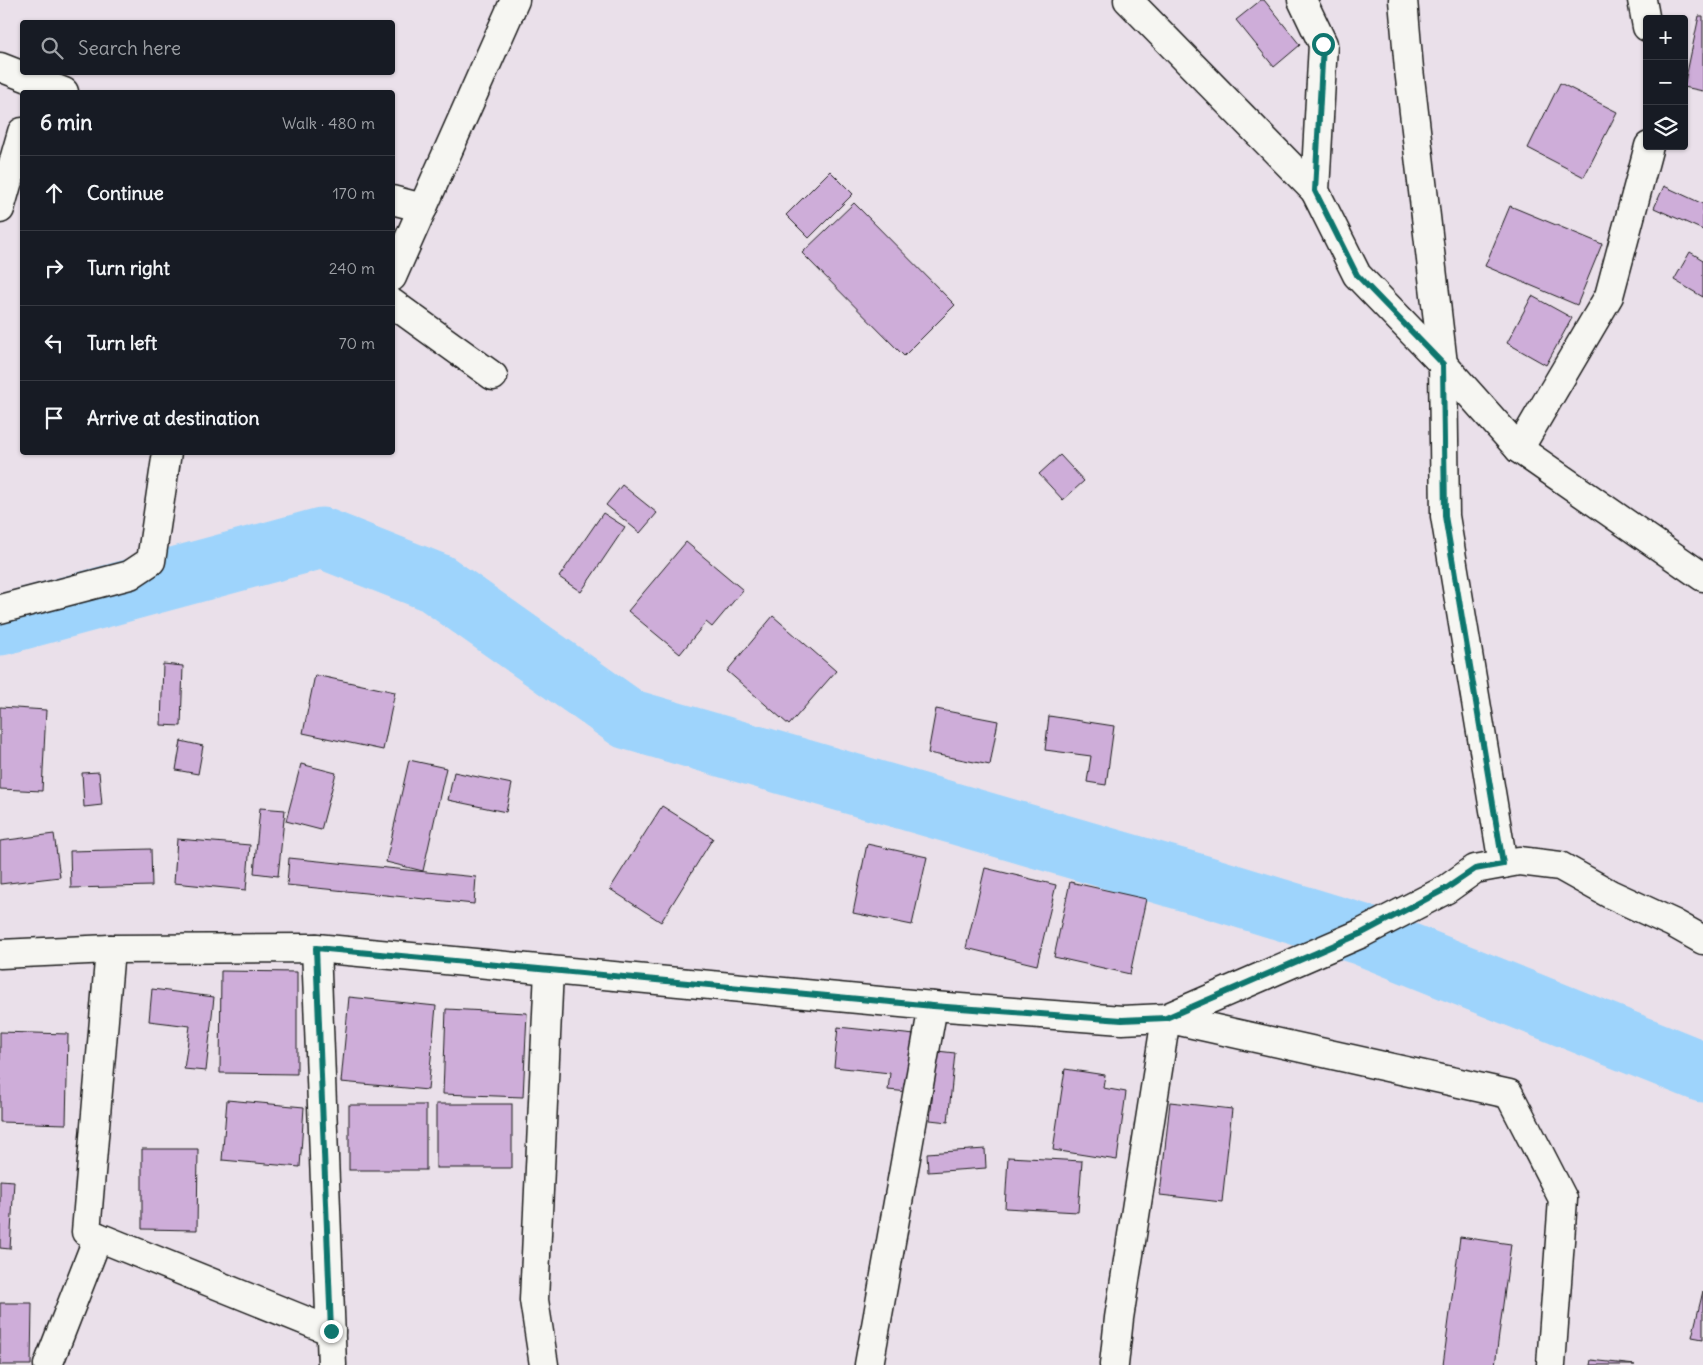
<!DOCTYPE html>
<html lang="en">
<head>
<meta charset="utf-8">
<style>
	:root { --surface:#171b24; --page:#242831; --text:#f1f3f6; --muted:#9ea1a6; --line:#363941 }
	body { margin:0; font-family:Delius,sans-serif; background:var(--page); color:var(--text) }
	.controls { position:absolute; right:15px; top:15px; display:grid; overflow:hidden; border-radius:5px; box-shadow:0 1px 4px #0004 }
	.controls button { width:45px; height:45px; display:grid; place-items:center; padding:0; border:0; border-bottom:1px solid var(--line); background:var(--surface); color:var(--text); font:25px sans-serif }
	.stop { position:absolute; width:15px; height:15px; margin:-11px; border:4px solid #0f766e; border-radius:50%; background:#fff }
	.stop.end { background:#0f766e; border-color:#fff; box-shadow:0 1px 5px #0008 }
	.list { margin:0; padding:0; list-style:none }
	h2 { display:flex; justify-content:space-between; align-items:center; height:65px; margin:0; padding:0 20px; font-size:21px }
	h2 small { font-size:16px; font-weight:400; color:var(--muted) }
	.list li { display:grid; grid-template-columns:32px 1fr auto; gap:15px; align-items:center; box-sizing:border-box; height:75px; padding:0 20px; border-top:1px solid var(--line) }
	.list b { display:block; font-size:19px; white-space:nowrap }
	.list em { font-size:16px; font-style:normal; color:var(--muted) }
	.icon { flex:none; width:28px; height:28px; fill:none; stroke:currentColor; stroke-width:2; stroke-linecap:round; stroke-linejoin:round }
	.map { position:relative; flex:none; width:1703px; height:1365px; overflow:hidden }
	.search { position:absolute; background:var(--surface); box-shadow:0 1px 4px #0004; left:20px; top:20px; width:375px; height:55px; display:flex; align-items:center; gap:12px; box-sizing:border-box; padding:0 18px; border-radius:5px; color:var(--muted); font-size:19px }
	.panel { position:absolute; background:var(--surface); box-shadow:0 1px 4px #0004; left:20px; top:90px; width:375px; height:365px; border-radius:5px }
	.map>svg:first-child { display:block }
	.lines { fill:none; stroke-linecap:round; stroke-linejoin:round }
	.river { stroke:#9ed4fc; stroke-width:61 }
	.building { fill:#ceadd9; stroke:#1c1c1c }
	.minor-casing { stroke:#1c1c1c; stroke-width:31 }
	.tertiary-casing { stroke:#1c1c1c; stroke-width:31 }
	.minor { stroke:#f6f6f2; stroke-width:28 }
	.tertiary { stroke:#f6f6f2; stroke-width:28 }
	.route { stroke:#0f766e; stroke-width:6 }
</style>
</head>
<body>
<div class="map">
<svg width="1703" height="1365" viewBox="0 0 1703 1365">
	<rect width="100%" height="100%" fill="#eae0ea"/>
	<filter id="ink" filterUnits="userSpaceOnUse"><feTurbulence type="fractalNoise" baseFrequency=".02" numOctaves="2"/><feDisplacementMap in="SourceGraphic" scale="10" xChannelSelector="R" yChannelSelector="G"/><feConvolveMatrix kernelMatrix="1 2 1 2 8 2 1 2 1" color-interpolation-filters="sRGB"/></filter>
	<g filter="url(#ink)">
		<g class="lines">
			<path class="river" d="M0,625L322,538L436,583L628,719L1204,886L1360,934L1703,1072"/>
		</g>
		<g class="building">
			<path d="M1261,0H1264L1300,45L1274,67L1236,20Z"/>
			<path d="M1699,16H1703V91L1684,87Z"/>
			<path d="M1560,83L1617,112L1584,177L1528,148Z"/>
			<path d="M830,171L853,194L809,238L786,215Z"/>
			<path d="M1664,186L1703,204V230L1654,208Z"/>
			<path d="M854,203L955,305L904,356L802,253Z"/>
			<path d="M1510,206L1602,244L1577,305L1485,266Z"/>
			<path d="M1690,252L1703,260V297L1674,280Z"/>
			<path d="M1532,296L1572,318L1546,365L1507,343Z"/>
			<path d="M1060,455L1084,481L1063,500L1039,474Z"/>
			<path d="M622,485L657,513L640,533L606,505Z"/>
			<path d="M603,513L625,527L581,592L559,577Z"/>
			<path d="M686,542L743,590L712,627L706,622L680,654L628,611Z"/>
			<path d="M773,616L836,671L789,725L727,671Z"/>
			<path d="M163,664L183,666L181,726L161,725Z"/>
			<path d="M315,675L395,692L383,750L303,733Z"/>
			<path d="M0,707L46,710L42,791L0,789Z"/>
			<path d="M936,709L998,721L990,765L928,753Z"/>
			<path d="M1049,716L1114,726L1106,785L1087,782L1091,756L1045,750Z"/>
			<path d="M181,741L203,746L198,774L176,770Z"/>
			<path d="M409,760L446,768L423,871L386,862Z"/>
			<path d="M301,764L336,773L321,830L286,821Z"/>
			<path d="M99,772L102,805L84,807L82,773Z"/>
			<path d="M454,772L512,784L506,812L448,800Z"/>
			<path d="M662,806L713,838L661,922L610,889Z"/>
			<path d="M260,808L285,810L278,876L254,873Z"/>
			<path d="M54,834L60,877L0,884V841Z"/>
			<path d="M177,839L250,845L246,890L174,883Z"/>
			<path d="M867,844L927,857L912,925L853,913Z"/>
			<path d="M151,849L152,886L71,888L70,851Z"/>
			<path d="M289,858L476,877L474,904L287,885Z"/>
			<path d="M985,868L1056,885L1037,965L966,948Z"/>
			<path d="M1070,882L1146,899L1130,974L1054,957Z"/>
			<path d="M221,971L297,972V1074L220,1073Z"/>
			<path d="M152,989L214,997L206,1071L184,1069L190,1026L149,1021Z"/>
			<path d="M349,997L436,1006L428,1090L341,1082Z"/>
			<path d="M446,1009L527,1013L523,1097L443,1094Z"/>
			<path d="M838,1027L915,1035L909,1092L888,1090L890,1073L834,1067Z"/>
			<path d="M0,1032L68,1034L66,1124L0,1122Z"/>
			<path d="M937,1051L955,1053L948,1122L930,1120Z"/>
			<path d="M1065,1069L1105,1075L1103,1088L1126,1092L1117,1160L1053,1150Z"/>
			<path d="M227,1100L304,1107L300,1167L222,1160Z"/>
			<path d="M1170,1102L1232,1109L1222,1202L1160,1195Z"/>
			<rect x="436" y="1104" width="76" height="64"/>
			<rect x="349" y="1105" width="77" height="65"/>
			<path d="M142,1149H198L197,1230L142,1229Z"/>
			<path d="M985,1149L986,1168L928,1172L927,1153Z"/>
			<path d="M1008,1157L1082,1161L1078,1212L1005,1208Z"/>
			<path d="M0,1180L14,1181L10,1249L0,1248Z"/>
			<path d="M1460,1237L1511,1244L1495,1365H1443Z"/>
			<path d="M1703,1291V1339L1692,1337Z"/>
			<path d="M0,1303H32L31,1365H0Z"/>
			<path d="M1591,1360L1635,1365H1590Z"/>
		</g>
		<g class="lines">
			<defs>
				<g id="minor">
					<path d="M1128,0L1315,191"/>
					<path d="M1302,0L1323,44L1315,191L1357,275L1443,364L1519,449L1703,577"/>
					<path d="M1403,0L1409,69L1443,364L1445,516L1503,864"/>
					<path d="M1642,0L1647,27"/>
					<path d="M0,67L64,92"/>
					<path d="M392,200L423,208"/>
					<path d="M0,209L22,132"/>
					<path d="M392,277L515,0"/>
					<path d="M392,303L493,376"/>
					<path d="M1519,449L1609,296L1649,146"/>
					<path d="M0,609L130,575L151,561L167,452"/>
					<path d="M316,948L332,1365"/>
					<path d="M110,949L86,1232L331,1331"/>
					<path d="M48,1365L98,1237"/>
					<path d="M544,1365L534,1300L549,970"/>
					<path d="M869,1365L933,1006"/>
					<path d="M1114,1365L1119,1318L1166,1018L1509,1094L1563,1199L1551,1365"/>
				</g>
				<path id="tertiary" d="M0,954L110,949L316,948L933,1006L1122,1020L1166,1018L1360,934L1447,889L1475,869L1519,861L1560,866L1610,894L1673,923L1703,940"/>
			</defs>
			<use href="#minor" class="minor-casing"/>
			<use href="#tertiary" class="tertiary-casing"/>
			<use href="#minor" class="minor"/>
			<use href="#tertiary" class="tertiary"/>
		</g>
	</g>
	<g class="lines" filter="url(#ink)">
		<path class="route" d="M331,1331L316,948L933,1006L1122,1020L1166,1018L1360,934L1447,888L1475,869L1503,864L1445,516L1443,364L1357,275L1315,191L1323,44"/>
	</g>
</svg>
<div class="controls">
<button>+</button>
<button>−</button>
<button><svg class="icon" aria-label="layers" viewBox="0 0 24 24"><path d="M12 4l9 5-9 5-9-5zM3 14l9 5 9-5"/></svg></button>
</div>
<div class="stop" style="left:1323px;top:44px"></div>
<div class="stop end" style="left:331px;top:1331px"></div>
<div class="search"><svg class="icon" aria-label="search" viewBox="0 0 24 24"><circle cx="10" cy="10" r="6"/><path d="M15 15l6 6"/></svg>Search here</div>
<section class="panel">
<h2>6 min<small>Walk · 480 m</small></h2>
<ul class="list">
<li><svg class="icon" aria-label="ahead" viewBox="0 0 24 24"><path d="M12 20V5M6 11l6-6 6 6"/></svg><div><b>Continue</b></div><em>170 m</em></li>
<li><svg class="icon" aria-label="right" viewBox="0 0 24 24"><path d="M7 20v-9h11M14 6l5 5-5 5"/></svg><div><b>Turn right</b></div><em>240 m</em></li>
<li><svg class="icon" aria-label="left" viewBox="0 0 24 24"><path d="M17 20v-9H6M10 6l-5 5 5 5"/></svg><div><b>Turn left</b></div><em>70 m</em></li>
<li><svg class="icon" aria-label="arrive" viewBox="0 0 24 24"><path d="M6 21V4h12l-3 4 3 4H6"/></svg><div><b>Arrive at destination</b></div></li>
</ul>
</section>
</div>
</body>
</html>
